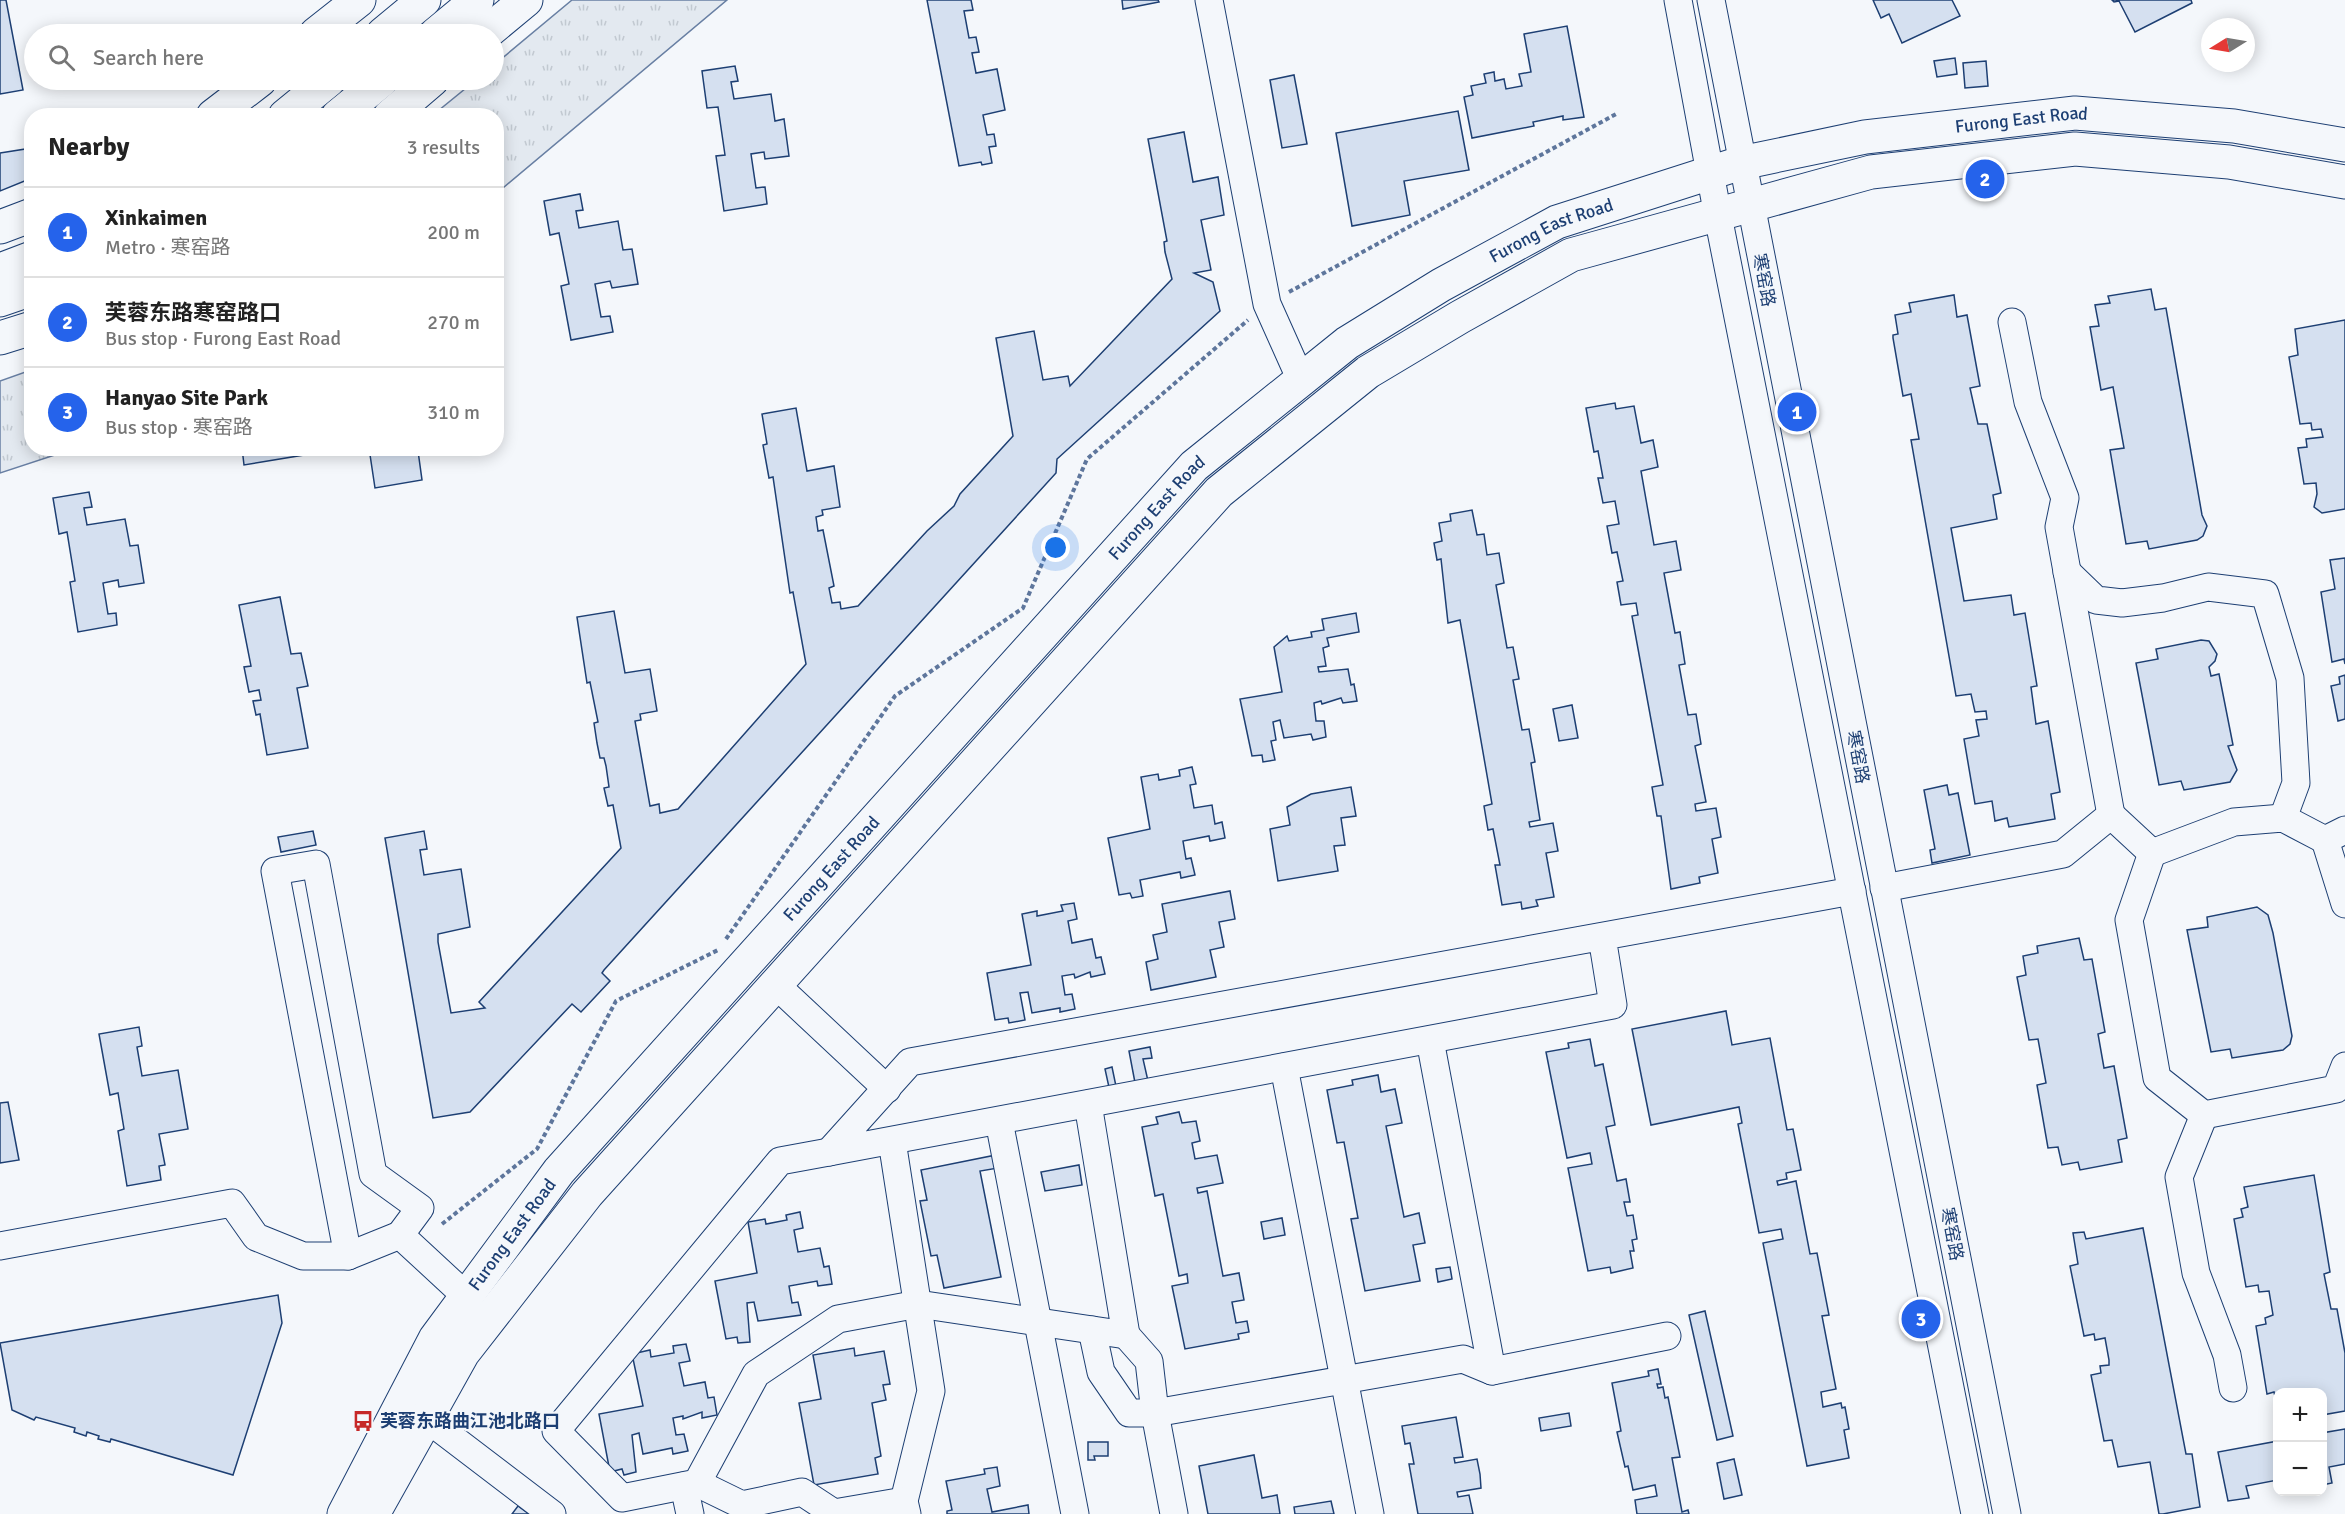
<!DOCTYPE html>
<html lang="en">
<head>
<meta charset="utf-8">
<style>
	:root { --surface:#fff; --page:#f6f6f6; --text:#222; --muted:#767676; --line:#e0e0e0; --accent:#2563eb }
	body { margin:0; font-family:Signika,"Noto Sans SC",sans-serif; background:var(--page); color:var(--text) }
	.controls { position:absolute; right:18px; bottom:18px; display:grid; overflow:hidden; border-radius:12px; box-shadow:0 3px 15px #0003 }
	.controls button { width:54px; height:54px; display:grid; place-items:center; padding:0; border:0; border-bottom:2px solid var(--line); background:var(--surface); color:var(--text); font:30px sans-serif }
	.compass { position:absolute; left:2201px; top:18px; width:54px; height:54px; border-radius:50%; background:var(--surface); box-shadow:0 3px 15px #0003; rotate:259deg }
	.you { position:absolute; left:1056px; top:548px; width:21px; height:21px; margin:-15px; border:4px solid #fff; border-radius:50%; background:#1a73e8; box-shadow:0 0 0 9px #1a73e833 }
	.badge { display:grid; place-items:center; width:39px; height:39px; border-radius:50%; background:var(--accent); color:#fff; font-size:20px; font-weight:700 }
	.pin { position:absolute; translate:-50% -50%; border:3px solid #fff; box-shadow:0 2px 6px #0006 }
	.list { margin:0; padding:0; list-style:none }
	h2 { display:flex; justify-content:space-between; align-items:center; height:78px; margin:0; padding:0 24px; font-size:26px }
	h2 small { font-size:20px; font-weight:400; color:var(--muted) }
	.list li { display:grid; grid-template-columns:39px 1fr auto; gap:18px; align-items:center; box-sizing:border-box; height:90px; padding:0 24px; border-top:2px solid var(--line) }
	.list b { display:block; font-size:22px; white-space:nowrap }
	.list p { margin:0; font-size:20px; white-space:nowrap; color:var(--muted) }
	.list em { font-size:20px; font-style:normal; color:var(--muted) }
	.icon { flex:none; width:33px; height:33px; fill:none; stroke:currentColor; stroke-width:2; stroke-linecap:round; stroke-linejoin:round }
	.map { position:relative; flex:none; width:2345px; height:1514px; overflow:hidden }
	.search { position:absolute; background:var(--surface); box-shadow:0 3px 15px #0003; left:24px; top:24px; width:480px; height:66px; display:flex; align-items:center; gap:15px; box-sizing:border-box; padding:0 21px; border-radius:33px; color:var(--muted); font-size:22px }
	.panel { position:absolute; background:var(--surface); box-shadow:0 3px 15px #0003; left:24px; top:108px; width:480px; height:348px; border-radius:24px }
	.map>svg:first-child { display:block }
	.park { fill:url(#park-tufts); stroke:#687fa3; stroke-width:1.5 }
	.building { fill:#d5e0f0; stroke:#1d3f73; stroke-width:1.5 }
	.lines { fill:none; stroke-linecap:round; stroke-linejoin:round }
	.minor-casing { stroke:#1d3f73; stroke-width:29 }
	.major-casing { stroke:#1d3f73; stroke-width:35 }
	.highway-casing { stroke:#1d3f73; stroke-width:35 }
	.path { stroke:#5e769c; stroke-width:4; stroke-dasharray:4.5 3; stroke-linecap:butt }
	.minor { stroke:#f4f7fb; stroke-width:27 }
	.major { stroke:#f4f7fb; stroke-width:33 }
	.highway { stroke:#f4f7fb; stroke-width:33 }
	.labels { text-anchor:middle; dominant-baseline:central; stroke-width:4.5; stroke-linejoin:round; paint-order:stroke }
	.street-label { font-size:18px; fill:#1d3f73; stroke:#f4f7fb }
	.poi-label { font-size:18px; font-weight:bold; fill:#1d3f73; stroke:#f4f7fb; text-anchor:start }
</style>
</head>
<body>
<div class="map">
<svg width="2345" height="1514" viewBox="0 0 2345 1514">
	<defs>
		<pattern id="park-tufts" width="24" height="20" patternUnits="userSpaceOnUse" patternTransform="scale(1.5)"><rect width="24" height="20" fill="#e3e9f0"/><path d="M3 7l-1-3M5 7V3M7 7l1-3M15 17l-1-3M17 17v-4M19 17l1-3" fill="none" stroke="#c2c9d1"/></pattern>
	</defs>
	<rect width="100%" height="100%" fill="#f4f7fb"/>
	<g class="park">
		<path d="M572,0H727L497,193L496,116L433,115L476,80H494V65Z"/>
		<path d="M31,370L32,448L73,449L0,473V381Z"/>
	</g>
	<g class="building">
		<path d="M0,0H6L23,90L0,94Z"/>
		<path d="M927,0H971L973,10L964,11L969,38L976,37L979,52L972,53L976,73L997,69L1005,110L983,115L987,135L994,134L996,146L989,147L992,163L982,165L981,162L959,166Z"/>
		<path d="M1122,0H1158L1159,2L1123,9Z"/>
		<path d="M1873,0H1952L1960,16L1902,43L1889,14L1881,18Z"/>
		<path d="M2112,0H2191L2192,3L2135,32L2119,1L2114,2Z"/>
		<path d="M111,26L116,34H97Z"/>
		<path d="M1567,26L1584,117L1563,120V116L1533,122L1534,126L1472,138L1464,97L1473,95L1471,86L1486,83L1484,74L1494,72L1495,81L1504,79L1506,89L1522,86L1519,74L1531,72L1524,34Z"/>
		<path d="M1955,58L1957,74L1937,77L1934,61Z"/>
		<path d="M1986,61L1988,86L1965,88L1963,63Z"/>
		<path d="M735,66L738,81L731,82L734,99L771,94L775,121L784,119L789,156L765,159L764,152L751,154L756,188L765,187L767,204L724,211L716,156L725,155L718,107L707,108L702,71Z"/>
		<path d="M1294,75L1307,144L1282,148L1270,80Z"/>
		<path d="M1458,111L1469,170L1404,181L1410,215L1352,226L1336,133Z"/>
		<path d="M1184,132L1193,182L1218,177L1224,215L1201,220L1211,270L1194,273L1213,282L1220,311L1057,459L1056,473L604,970L602,973L610,981L581,1012L572,1004L470,1112L433,1118L385,838L424,831L427,849L420,850L424,875L461,869L470,927L438,934V942L451,1013L485,1008L479,1002L621,848L613,805L608,806L604,788L609,787L606,766L604,758H600L597,743L594,723L598,722L590,682L587,683L577,617L614,611L625,673L650,669L657,711L640,714L641,720L635,721L650,806L659,804L660,813L678,809L806,664L793,592L790,593L773,477L769,478L763,445L767,444L762,414L796,408L807,471L834,466L840,507L822,510L823,515L816,517L818,531L823,530L834,586L829,588L832,603L840,602L841,609L858,606L927,531L954,506L960,494L1013,436L996,338L1034,331L1043,380L1068,376L1070,386L1172,279L1165,252L1164,242L1167,241L1148,139Z"/>
		<path d="M32,148V178L0,191V153Z"/>
		<path d="M580,194L583,210L576,211L579,228L618,221L623,250L632,249L638,284L612,288L610,281L595,284L601,317L610,316L613,332L571,340L561,286L569,284L559,233L550,235L544,201Z"/>
		<path d="M2151,289L2155,310L2166,308L2202,515L2207,526L2203,536L2197,540L2149,549L2147,541L2126,544L2110,450L2124,448L2113,387L2101,390L2090,327L2099,326L2095,305L2110,303L2108,296Z"/>
		<path d="M1954,295L1957,317L1967,315L1980,386L1970,388L1978,424H1987L2001,493L1993,495L1997,519L1951,528L1964,601L2011,595L2014,615L2025,613L2037,686L2031,687L2036,724L2048,721L2060,792L2051,794L2055,819L2009,827L2007,818L1995,821L1992,801L1975,804L1964,739L1979,736L1976,720L1987,719L1986,711L1975,712L1971,694L1956,696L1911,440L1919,439L1916,422L1911,394L1903,396L1893,338V335L1898,334L1895,315L1911,312L1909,303Z"/>
		<path d="M2345,320V509L2322,513L2314,507L2317,494L2316,483L2304,484L2298,448L2307,447L2306,439L2323,437L2321,429L2312,430L2311,423L2300,424L2289,357L2298,355L2295,329Z"/>
		<path d="M1615,403L1616,409L1634,406L1641,443L1653,440L1658,467L1641,471L1654,545L1676,541L1681,570L1664,573L1675,633L1680,632L1685,664L1679,665L1688,715L1696,714L1701,744L1695,746L1706,802L1695,804L1696,811L1716,808L1721,837L1712,839L1718,873L1699,877L1700,883L1671,889L1661,816H1657L1652,787L1663,785L1632,616L1638,615L1636,603L1621,605L1617,582L1623,581L1617,552L1612,553L1607,526L1619,524L1615,501L1603,503L1598,478H1603L1598,451L1594,452L1586,408Z"/>
		<path d="M242,448H322V452L244,465Z"/>
		<path d="M369,448H407L408,453L418,451L422,480L375,488Z"/>
		<path d="M89,492L92,507L84,508L87,525L125,519L130,546L138,545L144,583L119,587L118,580L103,583L108,614L116,613L117,625L78,632L70,582L75,581L67,532L59,534L53,498Z"/>
		<path d="M1472,510L1477,535L1484,534L1487,555L1499,553L1504,583L1496,585L1507,648L1513,647L1519,679L1513,680L1522,730L1529,729L1535,762L1531,763L1540,820L1529,822L1530,827L1553,823L1558,851L1546,853L1554,897L1536,900L1538,906L1522,909L1521,902L1502,905L1495,865H1500L1493,829L1488,830L1484,806L1492,804L1460,620L1448,623L1441,559L1437,560L1434,543L1442,541L1439,523L1451,521L1450,514Z"/>
		<path d="M2345,558V664L2344,659L2332,662L2321,592L2335,589L2330,560Z"/>
		<path d="M280,597L291,654L301,653L308,686L297,688L308,748L267,755L260,714L256,715L253,701L261,700L259,690L249,692L244,667L251,666L239,605Z"/>
		<path d="M1356,613L1359,632L1327,638L1329,646L1323,648L1326,666L1318,667L1319,672L1348,669L1351,685L1354,684L1357,701L1343,703L1341,698L1322,704L1321,701L1314,703L1316,721H1324L1326,737L1313,740L1311,734L1284,738L1280,720L1273,722L1276,740L1271,741L1275,760L1263,762L1262,755L1252,756L1240,699L1282,692L1274,647L1287,636L1289,641L1312,637L1311,632L1324,630L1322,619Z"/>
		<path d="M2201,640L2209,641L2217,654L2215,661L2209,667L2211,676L2219,674L2233,745L2228,746L2237,770L2230,782L2184,790L2181,781L2159,785L2136,663L2158,659L2156,649Z"/>
		<path d="M2345,675V719L2338,721L2331,686L2340,684L2339,677Z"/>
		<path d="M1572,705L1578,738L1559,741L1553,709Z"/>
		<path d="M1192,767L1196,784L1190,785L1194,808L1212,805L1215,824L1222,822L1225,838L1210,841L1209,836L1183,841L1186,859L1191,858L1195,875L1181,878L1180,872L1140,880L1143,896L1132,898L1130,893L1119,895L1108,838L1150,829L1141,777L1158,774L1159,780L1180,776L1179,770Z"/>
		<path d="M1947,785L1949,795L1958,793L1970,855L1932,863L1930,850L1935,849L1924,790Z"/>
		<path d="M1351,787L1356,816L1341,818L1345,845L1334,846L1338,871L1278,881L1270,829L1290,825L1287,807L1311,794Z"/>
		<path d="M313,831L316,845L281,852L278,837Z"/>
		<path d="M1230,891L1235,919L1219,922L1224,947L1210,950L1216,977L1151,990L1146,962L1158,959L1153,935L1167,932L1162,904Z"/>
		<path d="M1074,903L1077,919L1068,921L1072,943L1092,939L1096,958L1101,957L1105,974L1091,977L1090,972L1075,978L1074,974L1062,976L1065,995L1072,994L1075,1009L1060,1012V1008L1032,1013L1028,992L1020,993L1025,1020L1009,1023L1008,1018L995,1020L987,973L1031,965L1022,914L1037,911V916L1063,911L1061,905Z"/>
		<path d="M2257,907L2268,915L2273,933L2292,1036L2290,1044L2283,1050L2232,1058L2230,1049L2211,1052L2187,930L2208,927L2207,917Z"/>
		<path d="M2079,938L2084,960L2092,959L2105,1032L2098,1034L2104,1068L2114,1066L2127,1138L2118,1140L2122,1162L2080,1170L2078,1162L2062,1165L2058,1147L2048,1148L2037,1085L2046,1083L2038,1039L2029,1040L2017,977L2026,975L2023,956L2038,953L2037,946Z"/>
		<path d="M1726,1011L1732,1045L1770,1038L1787,1130L1793,1129L1801,1170L1786,1173L1787,1179L1777,1181L1778,1185L1796,1181L1810,1254L1817,1253L1829,1315L1822,1316L1836,1389L1821,1392L1823,1407L1841,1403L1842,1408L1845,1407L1849,1429L1844,1430L1849,1458L1807,1466L1763,1243L1783,1239L1781,1229L1759,1233L1738,1124L1742,1123L1739,1107L1651,1125L1632,1029Z"/>
		<path d="M139,1027L142,1046L137,1047L142,1076L178,1070L188,1129L159,1134L165,1165L159,1166L161,1180L127,1186L118,1131L124,1129L118,1093L110,1095L99,1034Z"/>
		<path d="M1590,1039L1595,1066L1603,1064L1615,1125L1606,1127L1617,1181L1626,1179L1630,1202H1624L1627,1216L1633,1215L1637,1239L1632,1240L1634,1251H1630L1633,1268L1611,1273L1610,1267L1588,1271L1568,1168L1592,1164L1590,1153L1567,1158L1546,1052L1569,1048L1568,1043Z"/>
		<path d="M1150,1047L1152,1058L1143,1059L1148,1081L1136,1088L1129,1051Z"/>
		<path d="M1112,1067L1117,1091L1110,1092L1105,1069Z"/>
		<path d="M1378,1075L1381,1092L1395,1089L1402,1123L1386,1126L1404,1217L1419,1213L1425,1243L1413,1245L1420,1281L1365,1291L1351,1219L1358,1218L1344,1142L1337,1143L1327,1090L1353,1085L1352,1080Z"/>
		<path d="M8,1102L19,1160L0,1163V1103Z"/>
		<path d="M1179,1112L1182,1123L1196,1121L1200,1141L1192,1143L1195,1159L1217,1155L1223,1183L1197,1188L1198,1193L1207,1191L1223,1276L1239,1273L1244,1300L1232,1302L1236,1323L1247,1321L1249,1332L1238,1334L1239,1339L1185,1349L1172,1286L1188,1283L1187,1274L1179,1276L1163,1194L1155,1196L1142,1127L1158,1124L1156,1117Z"/>
		<path d="M1001,1154L1004,1167L980,1171L1001,1277L944,1288L937,1255L931,1256L920,1201L927,1200L921,1170Z"/>
		<path d="M1079,1165L1082,1185L1045,1191L1041,1172Z"/>
		<path d="M2314,1175L2330,1272L2324,1274L2331,1309H2337L2345,1353V1411L2322,1415V1392H2278L2276,1401L2274,1392L2267,1394L2256,1326L2266,1324L2265,1318L2273,1315L2269,1291L2259,1292L2258,1285L2246,1287L2234,1219L2243,1217L2241,1209L2248,1207L2244,1187Z"/>
		<path d="M800,1212L803,1228L794,1230L798,1252L820,1248L824,1267L829,1266L832,1284L818,1286L817,1281L789,1286L792,1303L798,1302L801,1315L758,1321L754,1302L747,1303L750,1342L738,1343L737,1337L726,1339L715,1281L757,1273L748,1222L765,1219L766,1224L787,1220L786,1215Z"/>
		<path d="M1282,1218L1285,1235L1264,1239L1261,1222Z"/>
		<path d="M2143,1228L2186,1454H2192L2200,1507L2163,1514H2159L2150,1462L2118,1467L2112,1440L2104,1441L2091,1375L2101,1373L2100,1366L2109,1365V1360L2105,1338L2095,1340L2094,1334L2084,1336L2070,1266L2078,1264L2073,1233L2084,1232L2086,1239Z"/>
		<path d="M1450,1267L1452,1279L1438,1282L1436,1269Z"/>
		<path d="M278,1295L282,1323L233,1475L111,1439L110,1442L98,1439L99,1436L87,1432L86,1436L74,1432L75,1428L36,1417L34,1420L12,1410L0,1343Z"/>
		<path d="M1705,1311L1733,1436L1717,1440L1689,1315Z"/>
		<path d="M686,1344L690,1361L679,1363L684,1386L705,1382L708,1398L714,1397L717,1415L702,1418V1412L683,1419V1416L673,1418L676,1435L684,1434L688,1451L673,1454L672,1448L643,1454L639,1433L632,1435L636,1472L624,1475L622,1469L610,1472L599,1414L643,1406L632,1354L650,1350L651,1357L674,1353L673,1346Z"/>
		<path d="M854,1348L855,1356L884,1351L890,1384L883,1385L886,1400L872,1403L881,1456L875,1458L878,1474L814,1485L799,1403L821,1399L813,1355Z"/>
		<path d="M1658,1369L1661,1384H1657L1658,1388L1663,1387L1665,1398L1668,1397L1680,1457L1672,1458L1682,1512L1688,1510L1689,1514H1637L1635,1500L1657,1496L1655,1485L1633,1490L1628,1466L1625,1467L1617,1432L1621,1431L1612,1383L1649,1376L1648,1371Z"/>
		<path d="M1569,1413L1571,1426L1541,1431L1539,1418Z"/>
		<path d="M1456,1417L1463,1457L1454,1458L1455,1463L1477,1459L1480,1474L1481,1488L1457,1492L1458,1497L1469,1495L1473,1514H1418L1409,1464H1414L1410,1443L1405,1444L1402,1426Z"/>
		<path d="M2345,1429V1464L2329,1467L2332,1483L2322,1485V1433Z"/>
		<path d="M2278,1441V1480L2246,1486L2249,1498L2228,1501L2218,1452Z"/>
		<path d="M1088,1442H1108V1456H1094L1095,1460H1088Z"/>
		<path d="M1254,1455L1262,1498L1277,1495L1280,1514H1208L1199,1466Z"/>
		<path d="M1734,1459L1742,1495L1724,1499L1717,1463Z"/>
		<path d="M997,1467L1000,1486L987,1489L992,1512L1028,1505L1029,1514H947V1511L952,1510L946,1481L985,1474L984,1469Z"/>
		<path d="M1331,1501L1334,1514H1295L1294,1507Z"/>
		<path d="M518,1506L529,1514H512Z"/>
	</g>
	<g class="lines">
		<defs>
			<g id="minor">
				<path d="M1209,0L1267,304L1301,380"/>
				<path d="M1678,0L1718,216L1975,1514"/>
				<path d="M1711,0L2007,1514"/>
				<path d="M2012,322L2028,402L2065,498L2059,527L2111,815"/>
				<path d="M2067,572L2096,600L2122,603L2163,598L2208,587L2265,594L2290,678L2296,783L2283,818"/>
				<path d="M2325,840L2345,904"/>
				<path d="M2152,853L2129,920L2157,1078L2204,1115L2336,1089L2345,1066"/>
				<path d="M1884,888L2063,854L2111,815L2152,853L2234,822L2283,818L2325,840L2345,830"/>
				<path d="M1602,937L1613,1005L829,1152L910,1062L1852,891"/>
				<path d="M776,985L887,1089"/>
				<path d="M1430,1040L1492,1371"/>
				<path d="M1284,1067L1370,1514"/>
				<path d="M2204,1115L2179,1177L2196,1273L2227,1355L2233,1388"/>
				<path d="M999,1121L1075,1514"/>
				<path d="M892,1141L931,1391L904,1501L907,1514"/>
				<path d="M829,1152L780,1161L556,1431L622,1498L697,1483L756,1374L838,1319L918,1304L1126,1335L1088,1104"/>
				<path d="M0,1246L232,1203L256,1237L303,1256H348L400,1235L466,1296"/>
				<path d="M348,1256L275,871L316,864L373,1174L420,1208L400,1235"/>
				<path d="M1092,1330L1101,1372L1129,1413H1155L1174,1514"/>
				<path d="M1126,1335L1149,1361L1155,1413L1463,1359L1492,1371L1667,1336"/>
				<path d="M426,1418L552,1514"/>
				<path d="M697,1483L742,1505L802,1492L834,1513L904,1501"/>
				<path d="M684,1486L690,1514"/>
			</g>
			<g id="major">
				<path id="s1" d="M344,1514L435,1339L559,1171L1194,466L1347,343L1441,285L1557,222L1741,163L1865,137L2075,113L2234,126L2345,145"/>
				<path d="M373,1514L463,1353L587,1194L1219,492L1368,372L1460,317L1571,255L1871,172L2075,149L2229,162L2345,182"/>
			</g>
			<g id="highway">
				<path d="M316,34L359,0"/>
				<path d="M383,34L424,0"/>
				<path d="M436,34L477,0"/>
				<path d="M485,34L526,0"/>
				<path d="M213,116L260,80"/>
				<path d="M285,116L329,80"/>
				<path d="M338,116L382,80"/>
				<path d="M390,116L432,80"/>
				<path d="M0,227L32,215"/>
				<path d="M0,270L32,258"/>
				<path d="M0,300L32,289"/>
				<path d="M0,338L32,328"/>
			</g>
		</defs>
		<use href="#minor" class="minor-casing"/>
		<use href="#major" class="major-casing"/>
		<use href="#highway" class="highway-casing"/>
		<g class="path">
			<path d="M1289,292L1618,113"/>
			<path d="M726,939L895,696L1023,608L1087,459L1248,320"/>
			<path d="M442,1224L537,1149L616,1001L718,950"/>
		</g>
		<use href="#minor" class="minor"/>
		<use href="#major" class="major"/>
		<use href="#highway" class="highway"/>
	</g>
	<defs>
		<symbol id="bus-bare" viewBox="-9 -9 18 18"><path d="M-5-6H5V4H4V6H2V4H-2V6H-4V4H-5ZM-3.5-4V0h7V-4ZM-3.5 1.2v1.5H-2V1.2ZM2 1.2v1.5H3.5V1.2Z" fill="#c62828" stroke="#f4f7fb" stroke-width="2.5" paint-order="stroke"/></symbol>
	</defs>
	<g fill-rule="evenodd">
		<use href="#bus-bare" x="348" y="1406" width="30" height="30"/>
	</g>
	<g class="labels">
		<g class="street-label">
			<text stroke="none"><textPath href="#s1" startOffset="2271">Furong East Road</textPath></text>
			<text stroke="none"><textPath href="#s1" startOffset="1785">Furong East Road</textPath></text>
			<text transform="translate(1764 280) rotate(79)">寒窑路</text>
			<text stroke="none"><textPath href="#s1" startOffset="1299">Furong East Road</textPath></text>
			<text transform="translate(1858 757) rotate(79)">寒窑路</text>
			<text stroke="none"><textPath href="#s1" startOffset="813">Furong East Road</textPath></text>
			<text transform="translate(1952 1234) rotate(79)">寒窑路</text>
			<text stroke="none"><textPath href="#s1" startOffset="327">Furong East Road</textPath></text>
		</g>
		<g class="poi-label">
			<text x="380" y="1421">芙蓉东路曲江池北路口</text>
		</g>
	</g>
</svg>
<div class="controls">
<button>+</button>
<button>−</button>
</div>
<svg class="compass" viewBox="-18 -18 36 36"><path d="M0-13l5 13h-10z" fill="#e53935"/><path d="M0 13l5-13h-10z" fill="#767676"/></svg>
<div class="you"></div>
<div class="pin badge" style="left:1797px;top:412px">1</div>
<div class="pin badge" style="left:1985px;top:179px">2</div>
<div class="pin badge" style="left:1921px;top:1319px">3</div>
<div class="search"><svg class="icon" aria-label="search" viewBox="0 0 24 24"><circle cx="10" cy="10" r="6"/><path d="M15 15l6 6"/></svg>Search here</div>
<section class="panel">
<h2>Nearby<small>3 results</small></h2>
<ul class="list">
<li><span class="badge">1</span><div><b>Xinkaimen</b><p>Metro · 寒窑路</p></div><em>200 m</em></li>
<li><span class="badge">2</span><div><b>芙蓉东路寒窑路口</b><p>Bus stop · Furong East Road</p></div><em>270 m</em></li>
<li><span class="badge">3</span><div><b>Hanyao Site Park</b><p>Bus stop · 寒窑路</p></div><em>310 m</em></li>
</ul>
</section>
</div>
</body>
</html>
